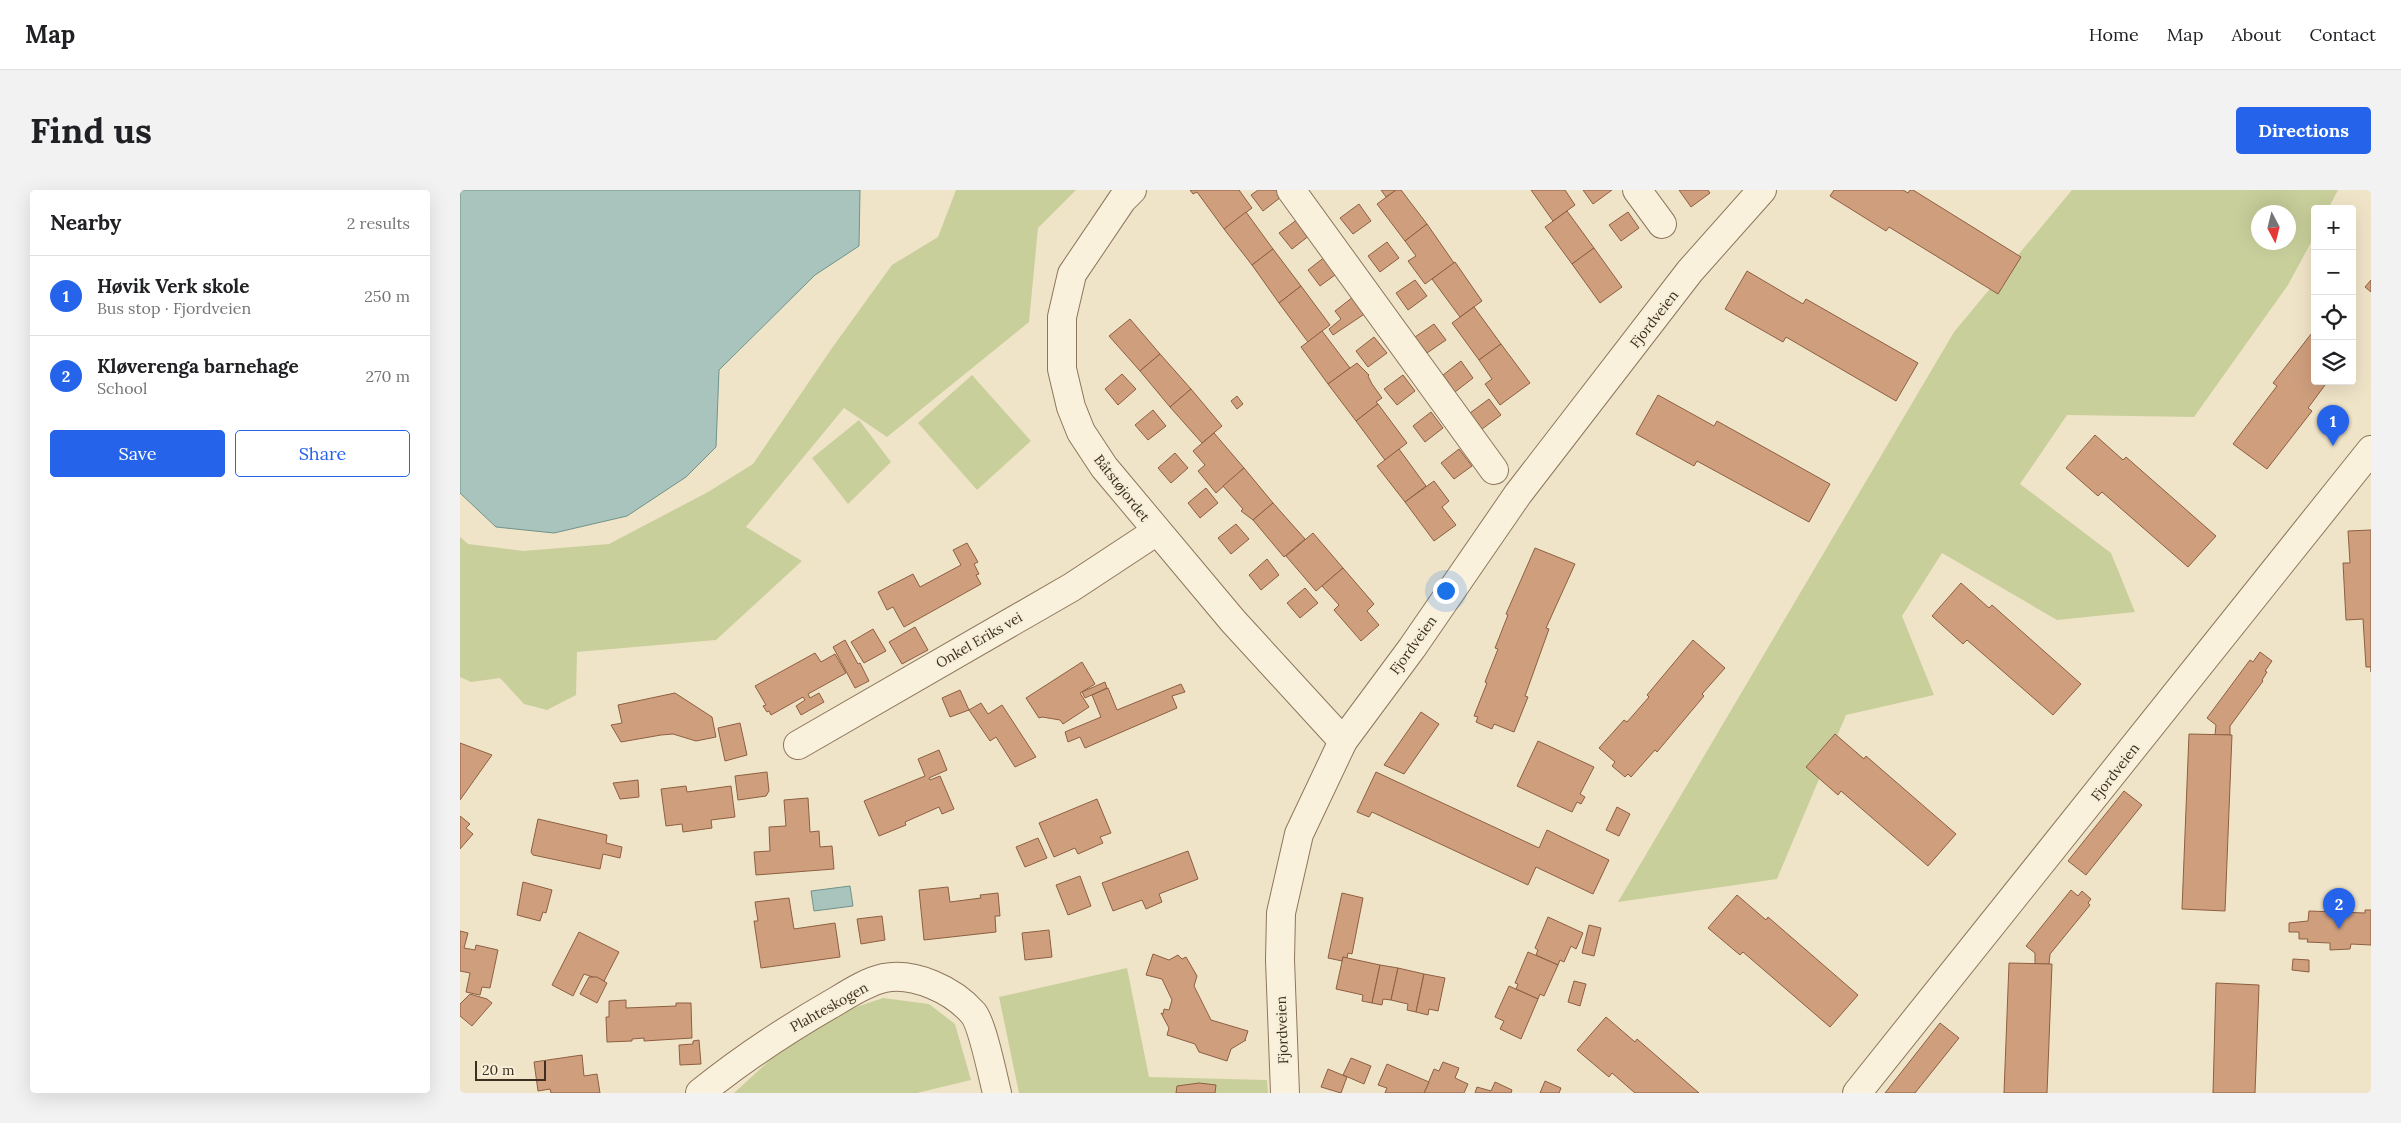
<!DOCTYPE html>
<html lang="en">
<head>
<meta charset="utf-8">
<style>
	:root { --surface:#fff; --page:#f2f2f2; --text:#202124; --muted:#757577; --line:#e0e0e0; --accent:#2563eb }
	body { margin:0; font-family:Lora,serif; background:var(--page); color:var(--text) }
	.controls { position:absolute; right:15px; top:15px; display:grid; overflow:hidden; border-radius:5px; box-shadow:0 5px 20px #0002 }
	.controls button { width:45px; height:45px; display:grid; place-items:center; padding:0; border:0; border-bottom:1px solid var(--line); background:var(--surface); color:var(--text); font:25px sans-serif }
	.compass { position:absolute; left:1791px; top:15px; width:45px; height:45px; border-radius:50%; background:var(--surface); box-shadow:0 5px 20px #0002; rotate:173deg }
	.scale { position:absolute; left:15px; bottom:12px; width:71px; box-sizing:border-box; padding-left:5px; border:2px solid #3d2e20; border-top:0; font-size:14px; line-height:18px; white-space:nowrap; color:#3d2e20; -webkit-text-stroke:4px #f7eed8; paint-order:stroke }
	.you { position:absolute; left:985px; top:400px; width:18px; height:18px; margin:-12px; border:4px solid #fff; border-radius:50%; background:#1a73e8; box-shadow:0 0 0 8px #1a73e833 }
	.badge { display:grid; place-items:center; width:32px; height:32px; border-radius:50%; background:var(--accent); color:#fff; font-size:16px; font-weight:700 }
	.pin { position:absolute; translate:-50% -41px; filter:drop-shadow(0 1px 2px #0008) }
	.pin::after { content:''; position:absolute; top:26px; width:18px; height:15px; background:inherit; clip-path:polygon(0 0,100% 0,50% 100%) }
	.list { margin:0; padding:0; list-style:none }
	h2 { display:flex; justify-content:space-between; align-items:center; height:65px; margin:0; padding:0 20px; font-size:21px }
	h2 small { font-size:16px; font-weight:400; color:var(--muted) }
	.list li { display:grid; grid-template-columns:32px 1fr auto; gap:15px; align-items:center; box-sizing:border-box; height:80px; padding:0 20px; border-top:1px solid var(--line) }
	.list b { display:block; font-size:19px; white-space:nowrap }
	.list p { margin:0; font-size:16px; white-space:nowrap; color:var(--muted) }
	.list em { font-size:16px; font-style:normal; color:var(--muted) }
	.actions { display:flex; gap:10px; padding:15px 20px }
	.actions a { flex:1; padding:11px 0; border:1px solid var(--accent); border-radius:5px; text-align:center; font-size:18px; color:var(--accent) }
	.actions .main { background:var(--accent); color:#fff }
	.icon { flex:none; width:28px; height:28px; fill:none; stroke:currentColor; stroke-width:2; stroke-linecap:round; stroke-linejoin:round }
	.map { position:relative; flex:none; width:1911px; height:903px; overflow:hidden; border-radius:5px }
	header { display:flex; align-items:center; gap:30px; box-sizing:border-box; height:70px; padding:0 25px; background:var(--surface); border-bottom:1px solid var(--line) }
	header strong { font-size:24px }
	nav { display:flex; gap:28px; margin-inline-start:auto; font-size:18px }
	.intro { display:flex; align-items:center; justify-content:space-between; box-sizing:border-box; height:120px; padding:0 30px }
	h1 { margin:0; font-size:35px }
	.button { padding:12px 22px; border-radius:5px; background:var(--accent); color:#fff; font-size:18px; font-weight:700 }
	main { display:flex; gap:30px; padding:0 30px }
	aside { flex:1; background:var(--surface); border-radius:5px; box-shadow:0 5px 20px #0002 }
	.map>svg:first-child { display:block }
	.green { fill:#c9cf9b; fill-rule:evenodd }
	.water { fill:#a9c4bc; stroke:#6f938a }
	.building { fill:#cf9f7d; stroke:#8d5f41 }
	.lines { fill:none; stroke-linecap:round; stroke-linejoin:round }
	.street-casing { stroke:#8d765c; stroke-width:30 }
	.street { stroke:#faf1dc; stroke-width:28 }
	.labels { text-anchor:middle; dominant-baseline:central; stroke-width:4; stroke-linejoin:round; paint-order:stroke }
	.street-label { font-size:14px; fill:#3d2e20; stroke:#f7eed8 }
</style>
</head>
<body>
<header>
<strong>Map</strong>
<nav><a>Home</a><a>Map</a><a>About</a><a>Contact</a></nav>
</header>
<div class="intro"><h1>Find us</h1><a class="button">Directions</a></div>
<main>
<aside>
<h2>Nearby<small>2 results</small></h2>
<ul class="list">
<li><span class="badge">1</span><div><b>Høvik Verk skole</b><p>Bus stop · Fjordveien</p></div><em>250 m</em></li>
<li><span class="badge">2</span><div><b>Kløverenga barnehage</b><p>School</p></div><em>270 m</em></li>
</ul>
<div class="actions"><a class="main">Save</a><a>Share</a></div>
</aside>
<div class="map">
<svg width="1911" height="903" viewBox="0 0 1911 903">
	<rect width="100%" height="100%" fill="#f0e4c8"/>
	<g class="green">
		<path d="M496,0H616L578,38L569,132L427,247L384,218L286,337L342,371L256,450L117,462L116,505L87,520L64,514L40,488L11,492L0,487V347L8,354L63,361L149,354L248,302L293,274L372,158L432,75L478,47Z"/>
		<path d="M1612,0H1878L1868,19H1855V45L1828,95L1734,227L1607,225L1560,294L1651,363L1675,422L1597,430L1482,363L1442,426L1474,505L1386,525L1317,689L1158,712L1494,142ZM1798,22H1828V52H1798Z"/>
		<path d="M512,185L571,251L517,300L458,233Z"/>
		<path d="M399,230L431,272L388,314L352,268Z"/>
		<path d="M667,778L689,887L807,890L808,903H559L539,807Z"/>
		<path d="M423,808L469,814L495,834L511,890L457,903H274L324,857L381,822Z"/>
	</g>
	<g class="water">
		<path d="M0,0H400L399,56L355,85L259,180L256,257L226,287L167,326L94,343L36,337L0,303Z"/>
		<path d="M390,696L393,716L354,721L351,701Z"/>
	</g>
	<g class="building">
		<path d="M730,0H779L792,18L764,39L737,2L733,4Z"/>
		<path d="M798,0H816L821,7L803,21L791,5Z"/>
		<path d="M921,0H936L926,7Z"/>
		<path d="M936,0H941L967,34L945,51L917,14Z"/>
		<path d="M1071,0H1105L1115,15L1093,31Z"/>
		<path d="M1123,0H1152L1133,14Z"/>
		<path d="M1219,0H1248L1250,3L1231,17Z"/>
		<path d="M1374,0H1443L1448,3L1450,0H1453L1561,67L1538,104L1429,37L1426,41L1370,6Z"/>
		<path d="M899,14L911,31L893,44L880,28Z"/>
		<path d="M1107,21L1134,58L1112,74L1085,37Z"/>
		<path d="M786,22L813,59L792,75L764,39Z"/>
		<path d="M1168,22L1179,38L1161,51L1149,35Z"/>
		<path d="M838,29L850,45L832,59L819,43Z"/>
		<path d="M967,34L994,73L965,94L948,71L956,66L945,51Z"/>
		<path d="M927,52L939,68L920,82L908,66Z"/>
		<path d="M1134,58L1162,97L1140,113L1112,74Z"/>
		<path d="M813,59L841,96L819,113L792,75Z"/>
		<path d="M866,66L879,82L860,96L848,80Z"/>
		<path d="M995,72L1022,111L1000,127L972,89Z"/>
		<path d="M1287,81L1343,114L1346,109L1458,173L1436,211L1326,147L1323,152L1265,119Z"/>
		<path d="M955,90L967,106L948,120L936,103Z"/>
		<path d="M1911,90V102L1905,97Z"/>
		<path d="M841,96L870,135L848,152L819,113Z"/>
		<path d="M893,107L906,123L873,145L869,139L881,129L875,121Z"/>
		<path d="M1014,117L1041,154L1019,170L992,133Z"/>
		<path d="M670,129L700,164L680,181L649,146Z"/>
		<path d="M974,134L986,150L967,163L955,147Z"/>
		<path d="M1855,139V191H1868L1848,218L1852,221L1807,279L1773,254L1817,196L1813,193Z"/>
		<path d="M862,141L890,178L868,194L841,157Z"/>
		<path d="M914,147L927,163L908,177L896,161Z"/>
		<path d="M1041,154L1070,193L1040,215L1025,194L1032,189L1019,170Z"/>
		<path d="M700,164L731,199L710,217L680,181Z"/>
		<path d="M1001,171L1013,188L995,202L983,185Z"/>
		<path d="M897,173L909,185L908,186L912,194L922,208L916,212L918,214L896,231L868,194Z"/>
		<path d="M662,184L676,199L658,215L645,199Z"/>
		<path d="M943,185L955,201L937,215L924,199Z"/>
		<path d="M731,199L762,236L742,253L710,217Z"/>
		<path d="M1198,205L1254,236L1257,231L1370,294L1349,332L1237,271L1234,276L1176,244Z"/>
		<path d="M777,206L783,214L777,219L771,211Z"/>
		<path d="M1029,209L1041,225L1022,239L1010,223Z"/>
		<path d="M918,214L947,253L925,270L896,231Z"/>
		<path d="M693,220L706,236L688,250L675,235Z"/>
		<path d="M971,222L983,238L965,252L953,236Z"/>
		<path d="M754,243L784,278L756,303L738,281L745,275L733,261Z"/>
		<path d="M1635,245L1663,270L1666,267L1756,346L1728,377L1642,302L1638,306L1606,278Z"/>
		<path d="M939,259L966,296L945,312L917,276Z"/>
		<path d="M999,259L1012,276L994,289L981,273Z"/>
		<path d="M715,263L728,278L711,293L698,278Z"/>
		<path d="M784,278L813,313L793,330L781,321L783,319L763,296Z"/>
		<path d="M974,291L989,311L982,317L996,335L974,351L945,312Z"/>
		<path d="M746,298L758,313L740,328L728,313Z"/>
		<path d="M813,313L845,349L824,367L793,330Z"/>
		<path d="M776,334L789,349L771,364L758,348Z"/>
		<path d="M1911,340V482V477H1906L1903,429L1886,430L1883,373H1890L1888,341Z"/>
		<path d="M853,343L883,378L856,401L826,366Z"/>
		<path d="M507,353L518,372L514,374L519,384L516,385L521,394L444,437L433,417L427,420L418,402L453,384L460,397L501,375L493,360Z"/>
		<path d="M1075,358L1115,374L1086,438L1089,439L1065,506L1068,507L1054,542L1034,534L1032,539L1016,532L1018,527L1014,526L1027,493L1025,492L1038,459L1035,458L1048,425L1046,424Z"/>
		<path d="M807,369L819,385L801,400L789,385Z"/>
		<path d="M883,378L914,414L907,421L919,435L901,451L874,420L879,415L862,396Z"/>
		<path d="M1501,393L1529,418L1532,415L1621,494L1593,525L1507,450L1503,454L1472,426Z"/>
		<path d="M845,398L858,413L840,428L827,413Z"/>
		<path d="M455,437L468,460L442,474L429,452Z"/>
		<path d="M413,439L426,461L404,473L391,452Z"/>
		<path d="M385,450L398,474L400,473L409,491L395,498L373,457Z"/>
		<path d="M1233,450L1265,478L1242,504L1244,506L1197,562L1195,560L1171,587L1168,584L1165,587L1152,576L1155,572L1139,558L1164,530L1167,532L1189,507L1187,505Z"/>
		<path d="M1800,462L1812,471L1805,481L1807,482L1802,490L1803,491L1770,536V545H1755L1756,535L1747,528L1790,470L1793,472Z"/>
		<path d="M355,463L361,472L375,464L386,483L348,504L350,508L359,503L364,512L341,525L336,516L345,510L343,507L311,525L309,521L307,522L303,516L306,515L295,496Z"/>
		<path d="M622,472L635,494L620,503L629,517L603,534L600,530L582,527L579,528L566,508Z"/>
		<path d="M645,492L647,498L625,508L622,502Z"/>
		<path d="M721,494L725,502L712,506L717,518L625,558L620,547L608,552L605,542L641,527L632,505L648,498L657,520Z"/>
		<path d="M500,500L509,520L490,527L482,508Z"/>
		<path d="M215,503L252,527L256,547L236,551L213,544L201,545L161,552L151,535L162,533L158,515Z"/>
		<path d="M521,513L528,524L542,515L576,567L555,577L536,547L530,551L509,520Z"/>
		<path d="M961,522L979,534L944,584L924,575Z"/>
		<path d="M280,533L287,565L265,571L258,538Z"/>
		<path d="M1375,544L1404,569L1406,566L1496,644L1468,676L1381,601L1378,605L1346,577Z"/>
		<path d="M1729,544L1772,545L1765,721L1722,719Z"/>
		<path d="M1078,551L1134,577L1120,604L1125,607L1121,614L1117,612L1112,622L1057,596Z"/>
		<path d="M0,553L32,565L0,610Z"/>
		<path d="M479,560L487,580L469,588L470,590L480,586L494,619L482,624L479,617L445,632L446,635L419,646L404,611L465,586L458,569Z"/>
		<path d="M307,582L309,601L306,606L278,610L275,586Z"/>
		<path d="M916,582L1079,658L1087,640L1149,670L1133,704L1076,677L1068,695L912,622L909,627L897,622Z"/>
		<path d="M178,590L179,607L160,609L153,593Z"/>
		<path d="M226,596L227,602L271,596L275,627L251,630L252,638L223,642L222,634L206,636L201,599Z"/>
		<path d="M1664,601L1682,615L1626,685L1608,671Z"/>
		<path d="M348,608L350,642L359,641L360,657L372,656L374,679L296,685L294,662L310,661L309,637L326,636L324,610Z"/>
		<path d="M637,609L651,643L640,647L643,653L618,664L615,658L594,667L579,633Z"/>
		<path d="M1157,617L1170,624L1159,646L1146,640Z"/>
		<path d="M0,626L10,634L6,638L13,644L0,659Z"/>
		<path d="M78,629L147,645L146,653L162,657L160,668L143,664L140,679L73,665L71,662Z"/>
		<path d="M578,648L587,668L565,677L556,657Z"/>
		<path d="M728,661L738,689L699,704L702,712L686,719L682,710L653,721L642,693Z"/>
		<path d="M620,686L631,716L608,725L596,695Z"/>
		<path d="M63,692L92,700L86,723L83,722L80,731L57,725Z"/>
		<path d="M488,697L490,712L521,708L520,705L538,703L540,726H535L536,742L464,750L459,700Z"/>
		<path d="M1611,700L1618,706L1622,701L1631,709L1628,713L1630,715L1590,764L1589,774H1575V763L1566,756Z"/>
		<path d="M882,703L903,708L892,764L888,763L887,768L883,767L882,771L868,768Z"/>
		<path d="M1277,705L1306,730L1308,727L1398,805L1370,837L1283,762L1280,765L1248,738Z"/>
		<path d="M329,708L334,739L375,733L380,767L301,778L294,731H298L295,712Z"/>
		<path d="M1905,720H1911V755L1891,754L1890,759L1870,760V753L1847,752L1848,749H1839V742H1829V733L1848,731L1849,721L1905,723Z"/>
		<path d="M422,726L425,750L401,754L397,729Z"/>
		<path d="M1088,727L1123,743L1116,759L1111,756L1104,772L1100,770L1098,775L1076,765L1078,760L1075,758Z"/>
		<path d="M1129,735L1141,738L1134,766L1122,763Z"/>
		<path d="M589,740L592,767L565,770L562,743Z"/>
		<path d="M0,741L8,743L4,758L15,760L16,755L38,760L30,798L22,797L20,805L6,802L10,783L0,781Z"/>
		<path d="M119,742L159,762L144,791L124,784L113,806L92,795Z"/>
		<path d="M1068,762L1098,775L1084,806L1080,804L1078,809L1056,799L1058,794L1055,793Z"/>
		<path d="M693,764L709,770L718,765L722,769L726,767L737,786L734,796L751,830L788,841L785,850H786L771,859L767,871L739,862L735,854L707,845L709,838L701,823L703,824L704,819L709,820L712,810L702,789L686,785Z"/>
		<path d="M883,767L920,775L912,813L902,811L903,805L876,799Z"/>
		<path d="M1833,769L1849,770V782L1832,780Z"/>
		<path d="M1549,773L1592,774L1587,903H1544Z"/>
		<path d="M920,775L938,778L931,810L923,809L922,815L912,813Z"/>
		<path d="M938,778L964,784L956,822L947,820L948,814L931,810Z"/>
		<path d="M964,784L985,788L978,821L969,819L968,825L956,822Z"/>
		<path d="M129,787H137L147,793L137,813L120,804Z"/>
		<path d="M1114,791L1126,794L1120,816L1108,812Z"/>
		<path d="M1756,793L1799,795L1795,903H1753Z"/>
		<path d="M1049,796L1078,809L1061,849L1040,839L1044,831L1035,827Z"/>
		<path d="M10,804L27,809L32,813L12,836L0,826V814Z"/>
		<path d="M166,810V818L216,816V813H231L232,848L184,851V848L172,849V851L147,852L146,827H149V811Z"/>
		<path d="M1146,827L1175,852L1177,849L1239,903H1175L1152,883L1149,887L1117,860Z"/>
		<path d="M1480,833L1499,848L1455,903H1425Z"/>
		<path d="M239,850L241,874L220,875L219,855L233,854V851Z"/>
		<path d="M122,865L124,886L137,884L140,903H91L90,899L78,901L74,872Z"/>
		<path d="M891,868L911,876L904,894L883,885Z"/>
		<path d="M983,872L999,878L995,888L1008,894L1004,903H964L974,879L979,881Z"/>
		<path d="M927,874L969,892L964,903H925L927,898L918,895Z"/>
		<path d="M868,879L887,887L881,903L861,897Z"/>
		<path d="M1085,891L1101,898L1099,903H1080Z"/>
		<path d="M1035,892L1052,900L1051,903H1015L1017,897L1031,901Z"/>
		<path d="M739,893L756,895L755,903H716L717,896Z"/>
	</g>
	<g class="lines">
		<defs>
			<g id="street">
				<path d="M672,0L662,10L612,84L602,127V179L611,217L621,242L644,277L773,431L883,551"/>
				<path d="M831,0L1034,280"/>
				<path d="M1177,0L1202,34"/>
				<path d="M338,555L612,397L697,341"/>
				<path d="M240,903C282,869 326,840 373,813C388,804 406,792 424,788C454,782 493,800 513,823C522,833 533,887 537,903"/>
				<path d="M825,903L820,770L821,723L839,644L883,551L952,458L1058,304L1230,81L1302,0"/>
				<path d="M1397,903L1911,260"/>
			</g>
		</defs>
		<use href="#street" class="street-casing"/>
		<use href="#street" class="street"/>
	</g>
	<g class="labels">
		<g class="street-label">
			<text transform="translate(1194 129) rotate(-52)">Fjordveien</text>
			<text transform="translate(662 298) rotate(52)">Båtstøjordet</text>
			<text transform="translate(519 450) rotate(-30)">Onkel Eriks vei</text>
			<text transform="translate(953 455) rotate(-54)">Fjordveien</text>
			<text transform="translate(1655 582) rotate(-52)">Fjordveien</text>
			<text transform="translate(369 817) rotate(-29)">Plahteskogen</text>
			<text transform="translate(822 840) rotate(-92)">Fjordveien</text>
		</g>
	</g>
</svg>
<div class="controls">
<button>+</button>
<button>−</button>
<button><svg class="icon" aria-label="locate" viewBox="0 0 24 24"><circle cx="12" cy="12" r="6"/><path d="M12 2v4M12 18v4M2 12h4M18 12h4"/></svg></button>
<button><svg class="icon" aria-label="layers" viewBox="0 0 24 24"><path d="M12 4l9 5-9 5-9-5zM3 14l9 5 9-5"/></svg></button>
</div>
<svg class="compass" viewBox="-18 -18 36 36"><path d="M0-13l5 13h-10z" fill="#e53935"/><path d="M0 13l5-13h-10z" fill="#757577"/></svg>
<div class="scale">20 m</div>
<div class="you"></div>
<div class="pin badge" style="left:1873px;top:256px">1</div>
<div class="pin badge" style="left:1879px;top:739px">2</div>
</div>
</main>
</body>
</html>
